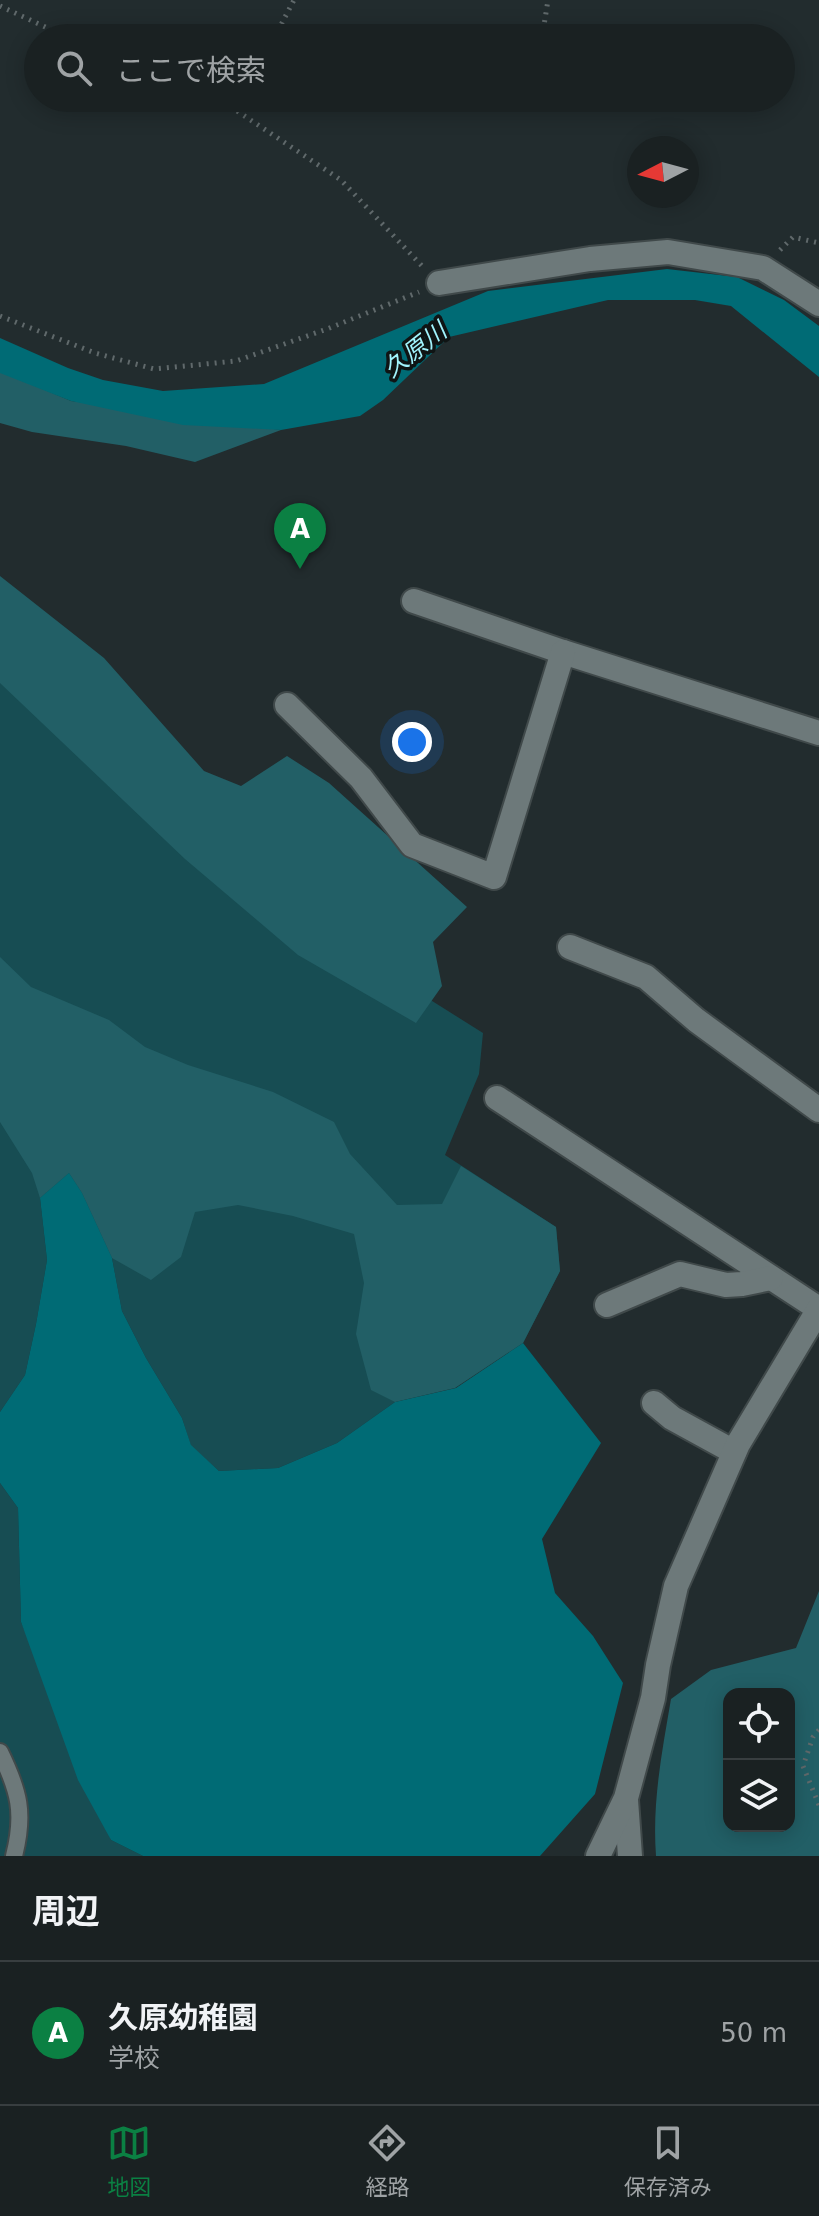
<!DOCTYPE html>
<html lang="ja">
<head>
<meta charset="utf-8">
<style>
	:root { --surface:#1a2122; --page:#272e2f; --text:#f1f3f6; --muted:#9fa3a5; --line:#383e40; --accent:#0b8043 }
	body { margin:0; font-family:"DejaVu Sans","Noto Sans JP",sans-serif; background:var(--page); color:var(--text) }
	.controls { position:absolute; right:24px; bottom:24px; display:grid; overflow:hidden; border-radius:16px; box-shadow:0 4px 20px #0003 }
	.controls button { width:72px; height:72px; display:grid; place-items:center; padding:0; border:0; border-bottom:2px solid var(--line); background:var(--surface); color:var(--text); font:40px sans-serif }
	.compass { position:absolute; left:627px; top:136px; width:72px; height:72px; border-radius:50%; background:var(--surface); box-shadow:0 4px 20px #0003; rotate:264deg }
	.you { position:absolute; left:412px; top:742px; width:28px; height:28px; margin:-20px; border:6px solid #fff; border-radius:50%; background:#1a73e8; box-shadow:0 0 0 12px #1a73e833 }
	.badge { display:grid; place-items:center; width:52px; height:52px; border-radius:50%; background:var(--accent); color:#fff; font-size:26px; font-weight:700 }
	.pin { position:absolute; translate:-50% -66px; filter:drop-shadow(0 2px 4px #0008) }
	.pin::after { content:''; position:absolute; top:42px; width:28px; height:24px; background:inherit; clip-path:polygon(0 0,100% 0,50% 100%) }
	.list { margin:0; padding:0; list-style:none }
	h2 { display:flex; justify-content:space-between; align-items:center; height:104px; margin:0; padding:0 32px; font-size:34px }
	h2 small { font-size:26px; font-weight:400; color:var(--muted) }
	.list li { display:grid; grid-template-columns:52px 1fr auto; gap:24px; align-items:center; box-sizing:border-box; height:144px; padding:0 32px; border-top:2px solid var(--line) }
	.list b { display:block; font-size:30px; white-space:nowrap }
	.list p { margin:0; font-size:26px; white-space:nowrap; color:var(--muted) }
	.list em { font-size:26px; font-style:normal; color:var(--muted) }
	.icon { flex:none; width:44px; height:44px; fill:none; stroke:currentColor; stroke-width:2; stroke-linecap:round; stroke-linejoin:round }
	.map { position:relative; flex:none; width:819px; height:1856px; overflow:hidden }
	.search { position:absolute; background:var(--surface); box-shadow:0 4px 20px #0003; left:24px; right:24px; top:24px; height:88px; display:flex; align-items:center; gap:20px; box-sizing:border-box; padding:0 28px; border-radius:44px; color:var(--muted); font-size:30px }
	.sheet { height:248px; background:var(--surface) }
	nav { display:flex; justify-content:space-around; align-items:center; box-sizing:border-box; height:112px; border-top:2px solid var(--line); background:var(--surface); font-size:22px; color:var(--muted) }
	nav a { display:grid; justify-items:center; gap:4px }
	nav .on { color:var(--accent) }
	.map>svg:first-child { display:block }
	.green { fill:#174d53 }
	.forest { fill:#225f66; fill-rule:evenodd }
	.water { fill:#006b75 }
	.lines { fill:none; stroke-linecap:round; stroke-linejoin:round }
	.lane-casing { stroke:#40494a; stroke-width:20 }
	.street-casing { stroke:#40494a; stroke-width:28 }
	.secondary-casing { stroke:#40494a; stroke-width:28 }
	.path { stroke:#60696b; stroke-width:5; stroke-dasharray:2 6; stroke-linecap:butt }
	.lane { stroke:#6d797a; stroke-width:16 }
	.street { stroke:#6d797a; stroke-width:24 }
	.secondary { stroke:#6d797a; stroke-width:24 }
	.labels { text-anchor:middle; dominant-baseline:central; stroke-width:7; stroke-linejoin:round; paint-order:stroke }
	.water-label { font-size:24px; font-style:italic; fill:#a1f3fd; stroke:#0f1414 }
</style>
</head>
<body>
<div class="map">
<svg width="819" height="1856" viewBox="0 0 819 1856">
	<rect width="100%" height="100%" fill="#222c2e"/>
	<g class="green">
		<path d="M0,644L421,994L483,1033L479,1074L445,1155L556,1227L560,1271L523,1343L395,1402L337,1443L278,1468L219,1471L191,1446L182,1418L146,1358L122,1311L112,1258L40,1198L47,1260L36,1324L25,1375L0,1412Z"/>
		<path d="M0,1483L18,1508L21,1622L111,1840L143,1856H0Z"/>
	</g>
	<g class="forest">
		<path d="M0,371L71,401L281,430L195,462L126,446L32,432L0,423Z"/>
		<path d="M0,576L104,658L204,771L241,786L287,756L329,783L467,907L433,942L442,986L416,1023L298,955L185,859L0,683Z"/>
		<path d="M0,957L31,987L109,1020L145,1047L188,1065L273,1092L334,1122L350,1154L397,1205L442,1204L461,1166L556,1227L560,1271L523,1343L455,1388L395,1402L371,1390L356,1334L364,1283L354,1234L293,1216L238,1205L195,1212L181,1257L151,1280L112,1258L82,1193L69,1173L40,1198L32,1173L0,1122Z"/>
		<path d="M819,1591V1856H656C652,1802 662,1752 671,1699L711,1670L796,1648ZM789,1694V1826H729V1694Z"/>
	</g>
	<g class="water">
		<path d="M667,269L737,277L784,300L819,326V377L731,306L695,300H608L449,337L383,400L360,416L281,430L183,425L71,401L0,373V338L68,368L103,380L163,391L264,384L488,291Z"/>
		<path d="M69,1173L82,1193L112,1258L122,1311L146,1358L182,1418L191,1445L219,1471L278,1468L337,1443L395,1402L456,1388L523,1343L601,1443L542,1539L555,1593L593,1636L623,1683L595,1794L540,1856H143L111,1840L78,1780L21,1622L18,1508L0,1483V1412L25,1375L36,1324L47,1260L40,1198Z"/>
	</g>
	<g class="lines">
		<defs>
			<path id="lane" d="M0,1752C19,1791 25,1813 14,1856"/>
			<g id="street">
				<path d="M439,283L590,259L668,252L763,268L819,304"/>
				<path d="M414,601L563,652L819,733"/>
				<path d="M287,705L361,778L412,845L494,877L563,652"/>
				<path d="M570,947L646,977L696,1020L819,1110"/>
				<path d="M497,1098L819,1309"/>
				<path d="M607,1305L680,1274L726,1285L742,1284L771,1278"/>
				<path d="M654,1403L672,1418L734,1452"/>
			</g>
			<g id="secondary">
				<path d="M626,1800L630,1856"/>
				<path d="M598,1856L626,1798L653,1698L658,1665L676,1586L738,1444L819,1309"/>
			</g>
		</defs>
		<use href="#lane" class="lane-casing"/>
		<use href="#street" class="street-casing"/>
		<use href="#secondary" class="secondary-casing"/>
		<g class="path">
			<path d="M0,6L69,38"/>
			<path d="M274,38L294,0"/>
			<path d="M542,38L548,0"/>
			<path d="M208,98L237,111L341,180L422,266"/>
			<path d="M237,111L244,98"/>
			<path d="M780,250L793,237L819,243"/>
			<path d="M0,316L95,353L154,369L236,361L327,329L419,292"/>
			<path d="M819,1730L813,1737L803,1766L819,1805"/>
		</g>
		<use href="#lane" class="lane"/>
		<use href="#street" class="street"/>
		<use href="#secondary" class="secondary"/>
	</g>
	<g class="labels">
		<g class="water-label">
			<text transform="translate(415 350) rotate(-38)">久原川</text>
		</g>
	</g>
</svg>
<div class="controls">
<button><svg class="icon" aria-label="locate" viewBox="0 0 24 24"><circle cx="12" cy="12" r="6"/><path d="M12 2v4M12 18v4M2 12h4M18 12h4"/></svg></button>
<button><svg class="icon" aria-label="layers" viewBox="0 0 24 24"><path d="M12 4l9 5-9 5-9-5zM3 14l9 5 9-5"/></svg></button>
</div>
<svg class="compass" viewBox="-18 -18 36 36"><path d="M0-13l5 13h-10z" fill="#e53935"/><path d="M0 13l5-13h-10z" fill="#9fa3a5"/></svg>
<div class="you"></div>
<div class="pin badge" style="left:300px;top:569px">A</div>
<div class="search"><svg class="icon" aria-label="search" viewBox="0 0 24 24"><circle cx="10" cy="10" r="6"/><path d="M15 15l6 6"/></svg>ここで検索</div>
</div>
<section class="sheet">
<h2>周辺<small></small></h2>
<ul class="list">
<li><span class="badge">A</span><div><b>久原幼稚園</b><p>学校</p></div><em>50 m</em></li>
</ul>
</section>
<nav>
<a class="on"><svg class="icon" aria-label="map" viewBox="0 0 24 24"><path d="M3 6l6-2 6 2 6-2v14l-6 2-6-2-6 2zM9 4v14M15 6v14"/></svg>地図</a>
<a><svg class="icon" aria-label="directions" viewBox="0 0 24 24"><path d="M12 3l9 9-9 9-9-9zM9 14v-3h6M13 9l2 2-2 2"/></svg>経路</a>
<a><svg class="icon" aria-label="saved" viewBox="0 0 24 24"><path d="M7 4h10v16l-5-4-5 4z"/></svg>保存済み</a>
</nav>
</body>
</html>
